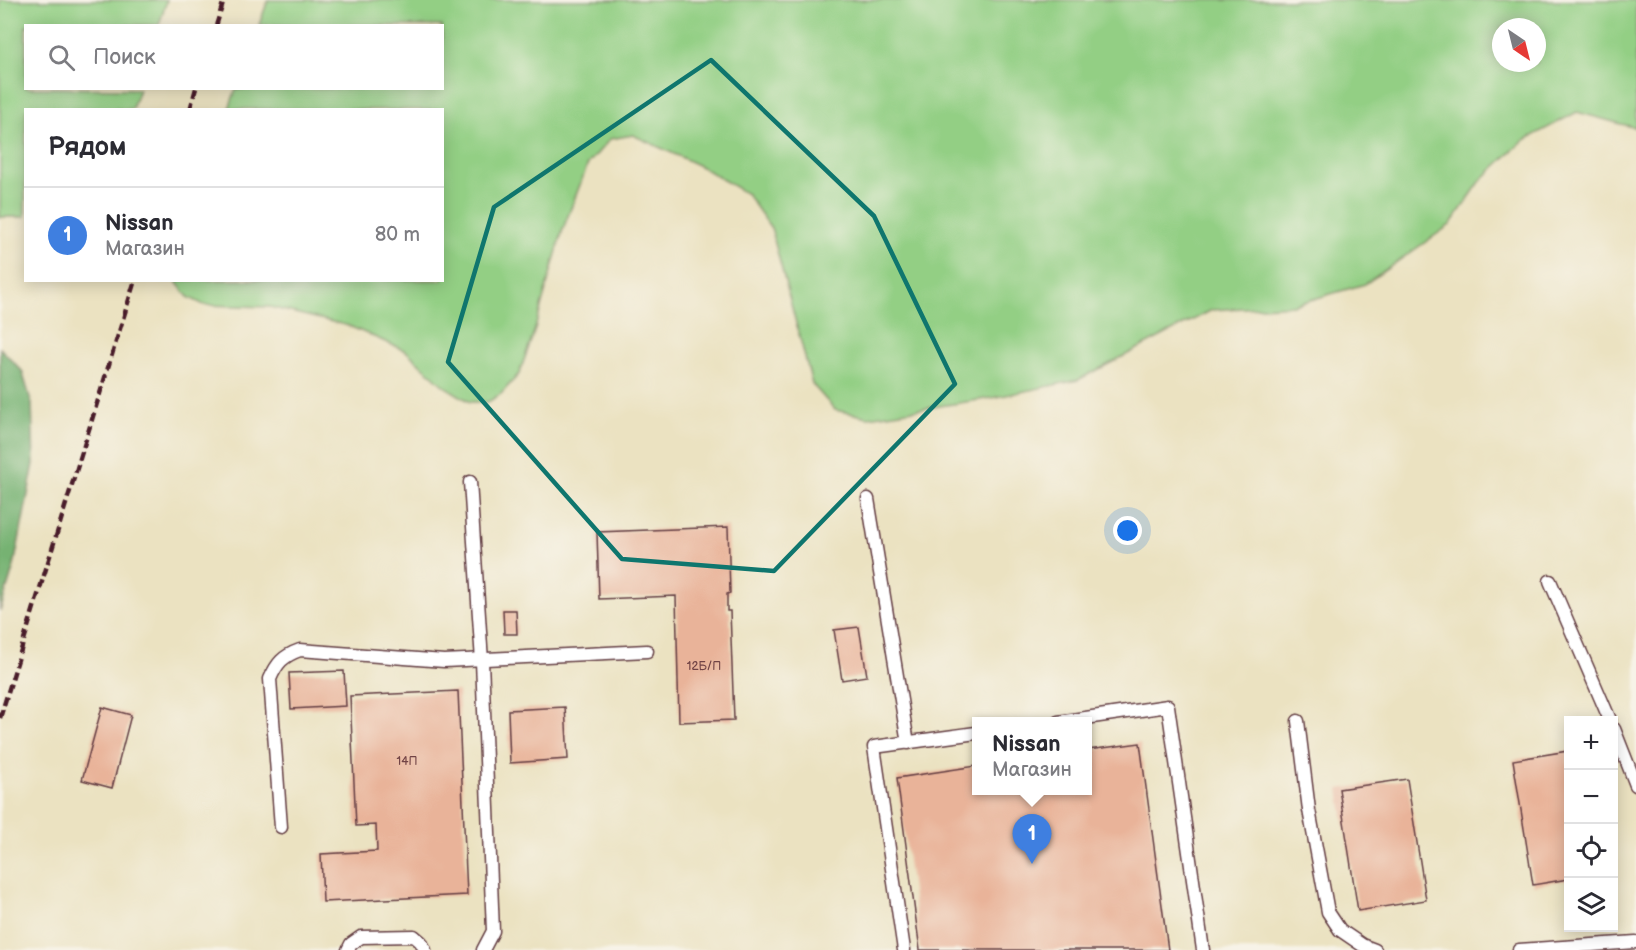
<!DOCTYPE html>
<html lang="ru">
<head>
<meta charset="utf-8">
<style>
	:root { --surface:#fff; --page:#f7f7f7; --text:#2b2b33; --muted:#7c7c81; --line:#e1e1e2; --accent:#db2777 }
	body { margin:0; font-family:"Balsamiq Sans",sans-serif; background:var(--page); color:var(--text) }
	.controls { position:absolute; right:18px; bottom:18px; display:grid; overflow:hidden; border-radius:0px; box-shadow:0 3px 15px #0003 }
	.controls button { width:54px; height:54px; display:grid; place-items:center; padding:0; border:0; border-bottom:2px solid var(--line); background:var(--surface); color:var(--text); font:30px sans-serif }
	.compass { position:absolute; left:1492px; top:18px; width:54px; height:54px; border-radius:50%; background:var(--surface); box-shadow:0 3px 15px #0003; rotate:145deg }
	.you { position:absolute; left:1128px; top:531px; width:21px; height:21px; margin:-15px; border:4px solid #fff; border-radius:50%; background:#1a73e8; box-shadow:0 0 0 9px #1a73e833 }
	.badge { display:grid; place-items:center; width:39px; height:39px; border-radius:50%; background:var(--accent); color:#fff; font-size:20px; font-weight:700 }
	.pin { position:absolute; translate:-50% -50px; filter:drop-shadow(0 2px 3px #0008) }
	.pin::after { content:''; position:absolute; top:32px; width:21px; height:18px; background:inherit; clip-path:polygon(0 0,100% 0,50% 100%) }
	.popup { position:absolute; left:972px; top:717px; width:120px; height:78px; box-sizing:border-box; display:grid; place-content:center; border-radius:0px; background:var(--surface); filter:drop-shadow(0 2px 4px #0005); font-size:20px; white-space:nowrap; color:var(--muted) }
	.popup b { font-size:22px; color:var(--text) }
	.popup::after { content:''; position:absolute; left:50%; top:100%; margin-left:-12px; border:12px solid transparent; border-top-color:var(--surface) }
	.list { margin:0; padding:0; list-style:none }
	h2 { display:flex; justify-content:space-between; align-items:center; height:78px; margin:0; padding:0 24px; font-size:26px }
	h2 small { font-size:20px; font-weight:400; color:var(--muted) }
	.list li { display:grid; grid-template-columns:39px 1fr auto; gap:18px; align-items:center; box-sizing:border-box; height:96px; padding:0 24px; border-top:2px solid var(--line) }
	.list b { display:block; font-size:22px; white-space:nowrap }
	.list p { margin:0; font-size:20px; white-space:nowrap; color:var(--muted) }
	.list em { font-size:20px; font-style:normal; color:var(--muted) }
	.icon { flex:none; width:33px; height:33px; fill:none; stroke:currentColor; stroke-width:2; stroke-linecap:round; stroke-linejoin:round }
	.map { position:relative; flex:none; width:1636px; height:950px; overflow:hidden }
	.search { position:absolute; background:var(--surface); box-shadow:0 3px 15px #0003; left:24px; top:24px; width:420px; height:66px; display:flex; align-items:center; gap:15px; box-sizing:border-box; padding:0 21px; border-radius:0px; color:var(--muted); font-size:22px }
	.panel { position:absolute; background:var(--surface); box-shadow:0 3px 15px #0003; left:24px; top:108px; width:420px; height:174px; border-radius:0px }
	.map>svg:first-child { display:block }
	.green { fill:#93cf84; stroke:#6e7758; stroke-width:1.5; fill-rule:evenodd }
	.forest { fill:#76b272; stroke:#60684e; stroke-width:1.5 }
	.building { fill:#e9b399 }
	.lines { fill:none; stroke-linecap:round; stroke-linejoin:round }
	.service-casing { stroke:#623c42; stroke-width:15 }
	.service { stroke:#fff; stroke-width:12 }
	.rail { stroke:#4a1f2b; stroke-width:4.5; stroke-dasharray:9 4.5; stroke-linecap:butt }
	.marked { fill:none; stroke:#0f766e; stroke-width:4.5; stroke-linejoin:round }
	.labels { text-anchor:middle; dominant-baseline:central; stroke-width:4.5; stroke-linejoin:round; paint-order:stroke }
	.number-label { font-size:12px; fill:#724446 }
</style>
</head>
<body>
<div class="map">
<svg width="1636" height="950" viewBox="0 0 1636 950">
	<rect width="100%" height="100%" fill="#f7f3e8"/>
	<filter id="ink" filterUnits="userSpaceOnUse"><feTurbulence type="fractalNoise" baseFrequency=".0167" numOctaves="2"/><feDisplacementMap in="SourceGraphic" scale="12" xChannelSelector="R" yChannelSelector="G"/><feConvolveMatrix kernelMatrix="1 2 1 2 8 2 1 2 1" color-interpolation-filters="sRGB"/></filter>
	<filter id="wash" filterUnits="userSpaceOnUse"><feTurbulence type="fractalNoise" baseFrequency=".008" numOctaves="4" result="noise"/><feDisplacementMap in="SourceGraphic" scale="24" xChannelSelector="R" yChannelSelector="G"/><feGaussianBlur stdDeviation="1.35" result="paint"/><feColorMatrix in="noise" values="0 0 0 0 0 0 0 0 0 0 0 0 0 0 0 0 0 1.4 0 .05"/><feComposite in="paint" operator="in"/></filter>
	<g filter="url(#wash)">
		<rect width="100%" height="100%" fill="#ebe2c1"/>
		<g class="green">
			<path d="M0,0H167L159,25L26,26V88L139,89L132,109L26,110L25,217H0Z"/>
			<path d="M268,0H1636V128L1577,112L1523,141L1482,179L1450,225L1365,284L1293,305L1212,310L1078,380L992,398L868,417L835,410L812,384L771,228L747,194L700,166L633,135L610,139L588,164L563,229L534,332L519,374L501,394L488,402H470L444,386L406,351L349,326L270,307L204,305L188,297L177,283V280H442V110L229,109L236,89L442,88V26L259,25ZM1501,27H1537V63H1501Z"/>
		</g>
		<path class="forest" d="M0,348L22,371L32,404L34,464L14,566L0,611Z"/>
		<g id="blocks">
			<g class="building">
				<path d="M728,527L730,593L727,594V611H730L734,720L679,722L676,596L599,599L597,532Z"/>
				<path d="M503,610H516L517,634H504Z"/>
				<path d="M859,627L867,676L842,680L834,630Z"/>
				<path d="M344,671L346,706L291,709L289,673Z"/>
				<path d="M458,691L467,895L323,902L321,854L377,851L376,825L356,826L350,696Z"/>
				<path d="M102,707L131,715L112,788L82,780Z"/>
				<path d="M565,707L568,759L510,763L508,710Z"/>
				<path d="M1140,743L1168,950H920L897,778L976,766V790H1088V750Z"/>
				<path d="M1568,751V879L1533,885L1513,760Z"/>
				<path d="M1407,779L1426,900L1358,911L1339,789Z"/>
			</g>
		</g>
	</g>
	<g filter="url(#ink)">
		<use href="#blocks" fill-opacity="0" stroke="#623c42" stroke-width="1.5"/>
		<g class="lines">
			<defs>
				<g id="service">
					<path d="M470,482L482,661L493,931L483,950"/>
					<path d="M868,499L908,743"/>
					<path d="M1550,581L1610,720"/>
					<path d="M1298,721L1309,810L1328,912L1340,930L1362,945L1375,950"/>
					<path d="M1058,722L1168,706L1203,950"/>
					<path d="M1614,729L1636,785"/>
					<path d="M281,827L270,679C277,663 283,656 300,650L444,661L647,651"/>
					<path d="M348,950L351,944L361,937L414,936L421,942L425,950"/>
					<path d="M904,950L874,747L976,733"/>
					<path d="M1519,950L1636,942"/>
				</g>
			</defs>
			<use href="#service" class="service-casing"/>
			<use href="#service" class="service"/>
			<g class="rail">
				<path d="M216,26L224,0"/>
				<path d="M190,110L196,88"/>
				<path d="M0,718L135,280"/>
			</g>
		</g>
	</g>
	<path class="marked" d="M711,60L874,216L955,384L774,571L622,559L448,362L494,207Z"/>
	<g class="labels">
		<g class="number-label">
			<text x="704" y="666">12Б/П</text>
			<text x="407" y="761">14П</text>
		</g>
	</g>
</svg>
<div class="controls">
<button>+</button>
<button>−</button>
<button><svg class="icon" aria-label="locate" viewBox="0 0 24 24"><circle cx="12" cy="12" r="6"/><path d="M12 2v4M12 18v4M2 12h4M18 12h4"/></svg></button>
<button><svg class="icon" aria-label="layers" viewBox="0 0 24 24"><path d="M12 4l9 5-9 5-9-5zM3 14l9 5 9-5"/></svg></button>
</div>
<svg class="compass" viewBox="-18 -18 36 36"><path d="M0-13l5 13h-10z" fill="#e53935"/><path d="M0 13l5-13h-10z" fill="#7c7c81"/></svg>
<div class="you"></div>
<div class="pin badge" style="left:1032px;top:864px;background:#3f7fe0">1</div>
<div class="popup"><b>Nissan</b>Магазин</div>
<div class="search"><svg class="icon" aria-label="search" viewBox="0 0 24 24"><circle cx="10" cy="10" r="6"/><path d="M15 15l6 6"/></svg>Поиск</div>
<section class="panel">
<h2>Рядом<small></small></h2>
<ul class="list">
<li><span class="badge" style="background:#3f7fe0">1</span><div><b>Nissan</b><p>Магазин</p></div><em>80 m</em></li>
</ul>
</section>
</div>
</body>
</html>
